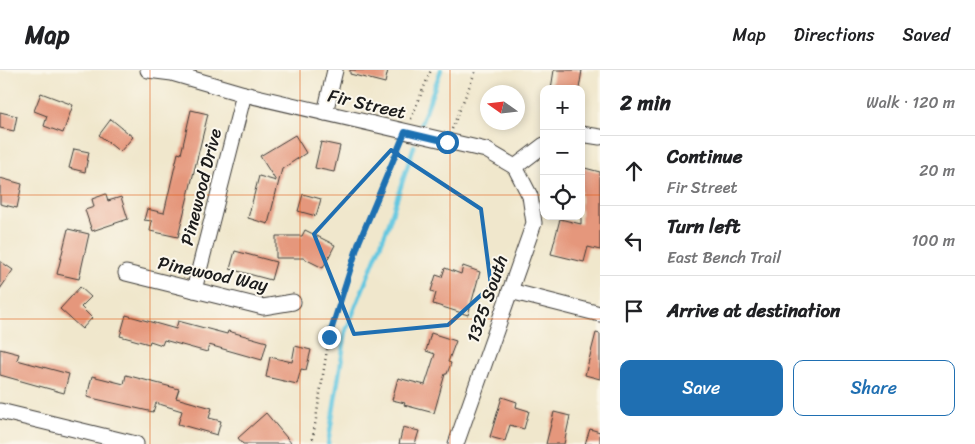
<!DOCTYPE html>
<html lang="en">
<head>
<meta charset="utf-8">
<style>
	:root { --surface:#fff; --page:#f6f6f6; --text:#202124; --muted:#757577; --line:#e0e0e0; --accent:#1f6fb2 }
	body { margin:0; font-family:Sriracha,sans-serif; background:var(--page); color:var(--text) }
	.controls { position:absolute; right:15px; top:15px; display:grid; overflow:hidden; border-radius:10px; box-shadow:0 2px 8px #0003 }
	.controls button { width:45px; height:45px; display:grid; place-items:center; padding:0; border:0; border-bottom:1px solid var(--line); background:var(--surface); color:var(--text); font:25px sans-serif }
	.compass { position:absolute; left:480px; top:15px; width:45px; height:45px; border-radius:50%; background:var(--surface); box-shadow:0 2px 8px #0003; rotate:284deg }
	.stop { position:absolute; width:15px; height:15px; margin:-11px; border:4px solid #1f6fb2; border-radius:50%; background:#fff }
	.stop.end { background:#1f6fb2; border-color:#fff; box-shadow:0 1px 5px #0008 }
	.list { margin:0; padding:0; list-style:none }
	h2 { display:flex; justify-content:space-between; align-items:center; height:65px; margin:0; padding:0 20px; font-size:21px }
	h2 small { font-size:16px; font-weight:400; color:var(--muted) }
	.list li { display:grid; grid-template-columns:32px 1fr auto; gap:15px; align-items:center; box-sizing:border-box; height:70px; padding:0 20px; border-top:1px solid var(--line) }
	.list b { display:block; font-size:19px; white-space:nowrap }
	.list p { margin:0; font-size:16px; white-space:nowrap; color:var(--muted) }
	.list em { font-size:16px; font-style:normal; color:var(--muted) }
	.actions { display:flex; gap:10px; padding:15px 20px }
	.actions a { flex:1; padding:11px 0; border:1px solid var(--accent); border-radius:10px; text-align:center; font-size:18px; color:var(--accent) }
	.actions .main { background:var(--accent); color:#fff }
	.icon { flex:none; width:28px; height:28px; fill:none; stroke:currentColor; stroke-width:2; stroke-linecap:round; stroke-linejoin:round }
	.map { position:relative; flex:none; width:600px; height:374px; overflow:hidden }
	header { display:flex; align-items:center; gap:30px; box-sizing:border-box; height:70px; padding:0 25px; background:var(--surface); border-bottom:1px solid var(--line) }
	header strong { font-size:24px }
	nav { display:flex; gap:28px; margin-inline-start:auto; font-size:18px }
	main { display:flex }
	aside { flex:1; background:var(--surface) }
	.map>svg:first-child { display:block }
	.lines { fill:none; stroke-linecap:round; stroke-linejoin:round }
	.stream { stroke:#63c7e0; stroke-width:4.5 }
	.building { fill:#e5977b }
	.minor-casing { stroke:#3c3a36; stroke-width:17 }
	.path { stroke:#3c3a36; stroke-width:2.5; stroke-dasharray:1 4; stroke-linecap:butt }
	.minor { stroke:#fff; stroke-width:15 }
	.route { stroke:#1f6fb2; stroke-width:6 }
	.marked { fill:none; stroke:#1f6fb2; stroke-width:4; stroke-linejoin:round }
	.grid { fill:none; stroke:#de560d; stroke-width:1; stroke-opacity:0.55 }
	.labels { text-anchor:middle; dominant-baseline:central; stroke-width:4; stroke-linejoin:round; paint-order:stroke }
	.street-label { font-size:18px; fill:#1c1c1c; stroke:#fbf7ec }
</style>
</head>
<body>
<header>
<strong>Map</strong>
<nav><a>Map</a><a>Directions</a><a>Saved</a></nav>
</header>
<main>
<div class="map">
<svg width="600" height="374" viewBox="0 0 600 374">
	<rect width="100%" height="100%" fill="#fbf7ec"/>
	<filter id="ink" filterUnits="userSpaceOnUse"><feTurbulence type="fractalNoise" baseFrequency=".02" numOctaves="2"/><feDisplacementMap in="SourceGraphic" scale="10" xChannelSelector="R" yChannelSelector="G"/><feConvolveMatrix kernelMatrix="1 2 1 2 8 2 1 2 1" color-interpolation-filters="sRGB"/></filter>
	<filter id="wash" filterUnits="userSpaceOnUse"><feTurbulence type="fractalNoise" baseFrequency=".0096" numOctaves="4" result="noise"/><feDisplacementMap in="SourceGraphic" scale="20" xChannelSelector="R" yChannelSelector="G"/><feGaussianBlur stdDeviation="1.12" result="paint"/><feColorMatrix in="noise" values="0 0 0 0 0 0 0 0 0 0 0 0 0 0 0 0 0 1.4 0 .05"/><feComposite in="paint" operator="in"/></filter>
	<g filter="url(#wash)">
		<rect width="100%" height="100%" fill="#f0e7cc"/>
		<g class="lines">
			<g class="stream">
				<path d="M421,54L441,0"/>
				<path d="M328,374L346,261L388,156L414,76"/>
			</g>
		</g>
		<g id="blocks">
			<g class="building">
				<path d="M350,0H388L385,13L350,4Z"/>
				<path d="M554,0H582L579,19H551Z"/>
				<path d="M41,23L73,35L63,63L44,56L47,46L34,41Z"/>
				<path d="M191,40L208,44L178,167L150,161L152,151L144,150L147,139L164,143L178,83L181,84Z"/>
				<path d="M0,42L17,46L14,61L0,58Z"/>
				<path d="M111,49L133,67L120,82L99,65Z"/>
				<path d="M295,65L306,83L282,99L268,154L248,148L259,106L276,111L260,86Z"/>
				<path d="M321,72L340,76L334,102L315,98Z"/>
				<path d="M74,79L89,82L85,102L69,98Z"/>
				<path d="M581,97L600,102V180L588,177L584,192L551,184L560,149L581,154Z"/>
				<path d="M0,108L22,114L17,138L0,134Z"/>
				<path d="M106,124L108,131L121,127L128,149L92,161L85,140L94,137L92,129Z"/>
				<path d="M303,124L321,129L316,146L298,141Z"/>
				<path d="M68,159L89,164L79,209L57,204Z"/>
				<path d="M305,160L335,175L323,198L303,188H276V166H302Z"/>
				<path d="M235,181L276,192L271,210L230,199Z"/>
				<path d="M0,191L13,200L0,219Z"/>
				<path d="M463,196L480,202L468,245L433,234L436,223L431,221L436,205L442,207L445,198L461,204Z"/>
				<path d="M80,217L91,227L81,237L92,248L82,259L60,239Z"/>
				<path d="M126,245L176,259L178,251L227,264L228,261L267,272L262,290L209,275L207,282L164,270L162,275L150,271L149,274L120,266Z"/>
				<path d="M431,263L456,271L448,292L451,293L447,304H445L434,343L404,335L405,333L392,330L398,308L425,315L435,284L426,281Z"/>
				<path d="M596,263L600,264V309L585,305Z"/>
				<path d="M295,276L311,280L306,300L301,299L297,314L266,307L270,287L292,292Z"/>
				<path d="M0,279L19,284L17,290L69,304L64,323L0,305Z"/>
				<path d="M126,305L179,319L176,328L212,338L209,348L221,351L217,365L178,354L182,341L156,333L153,342L87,327L92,306L124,314Z"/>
				<path d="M502,327L517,332L516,337L529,341L524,359L510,355L505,371L490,367Z"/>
				<path d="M554,342L570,346L564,374H546Z"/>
				<path d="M266,343L292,374H243L238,368Z"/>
				<path d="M403,357L419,361L415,374H399Z"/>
				<path d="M590,359L600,362V374H585Z"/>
			</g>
		</g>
	</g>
	<g filter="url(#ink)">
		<use href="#blocks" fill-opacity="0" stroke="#3c3a36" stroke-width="1"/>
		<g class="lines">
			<defs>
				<g id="minor">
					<path d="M148,0L172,3L244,24L486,80L515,97"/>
					<path d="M325,43L335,0"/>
					<path d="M581,64L600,67"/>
					<path d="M515,97L544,75"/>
					<path d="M126,203L263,237L293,232"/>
					<path d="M194,220L244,24"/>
					<path d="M510,221L600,244"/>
					<path d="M0,341L136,374"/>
					<path d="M456,374L534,153L530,126L515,97"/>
				</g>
			</defs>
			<use href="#minor" class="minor-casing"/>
			<g class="path">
				<path d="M411,49L431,0"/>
				<path d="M452,59L476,0"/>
				<path d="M312,374L329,267L359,172L400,75"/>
			</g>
			<use href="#minor" class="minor"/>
		</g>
	</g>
	<g class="lines" filter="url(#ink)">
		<path class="route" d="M329,267L359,172L405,62L447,72"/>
	</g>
	<path class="marked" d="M391,80L481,139L491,216L448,255L354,264L314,164Z"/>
	<path class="grid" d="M150,0V374M300,0V374M450,0V374M0,125H544M581,125H600M0,249H600"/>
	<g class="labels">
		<g class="street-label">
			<text transform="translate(367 34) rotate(13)">Fir Street</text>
			<text transform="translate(201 117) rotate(-76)">Pinewood Drive</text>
			<text transform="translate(213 204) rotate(12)">Pinewood Way</text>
			<text transform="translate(487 229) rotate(-71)">1325 South</text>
		</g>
	</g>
</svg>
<div class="controls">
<button>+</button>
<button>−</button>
<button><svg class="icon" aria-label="locate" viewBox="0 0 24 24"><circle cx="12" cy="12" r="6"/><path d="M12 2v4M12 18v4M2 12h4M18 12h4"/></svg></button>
</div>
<svg class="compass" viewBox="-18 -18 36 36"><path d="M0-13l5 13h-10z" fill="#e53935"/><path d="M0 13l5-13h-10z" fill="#757577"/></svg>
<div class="stop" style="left:447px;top:72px"></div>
<div class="stop end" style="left:329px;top:267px"></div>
</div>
<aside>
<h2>2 min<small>Walk · 120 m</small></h2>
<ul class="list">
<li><svg class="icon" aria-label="ahead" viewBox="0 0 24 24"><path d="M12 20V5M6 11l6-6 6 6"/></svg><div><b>Continue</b><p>Fir Street</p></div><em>20 m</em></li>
<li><svg class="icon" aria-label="left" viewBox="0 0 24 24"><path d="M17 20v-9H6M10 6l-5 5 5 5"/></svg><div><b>Turn left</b><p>East Bench Trail</p></div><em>100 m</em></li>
<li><svg class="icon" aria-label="arrive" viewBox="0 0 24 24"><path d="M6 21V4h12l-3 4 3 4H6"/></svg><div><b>Arrive at destination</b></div></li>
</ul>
<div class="actions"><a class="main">Save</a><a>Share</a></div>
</aside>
</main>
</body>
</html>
